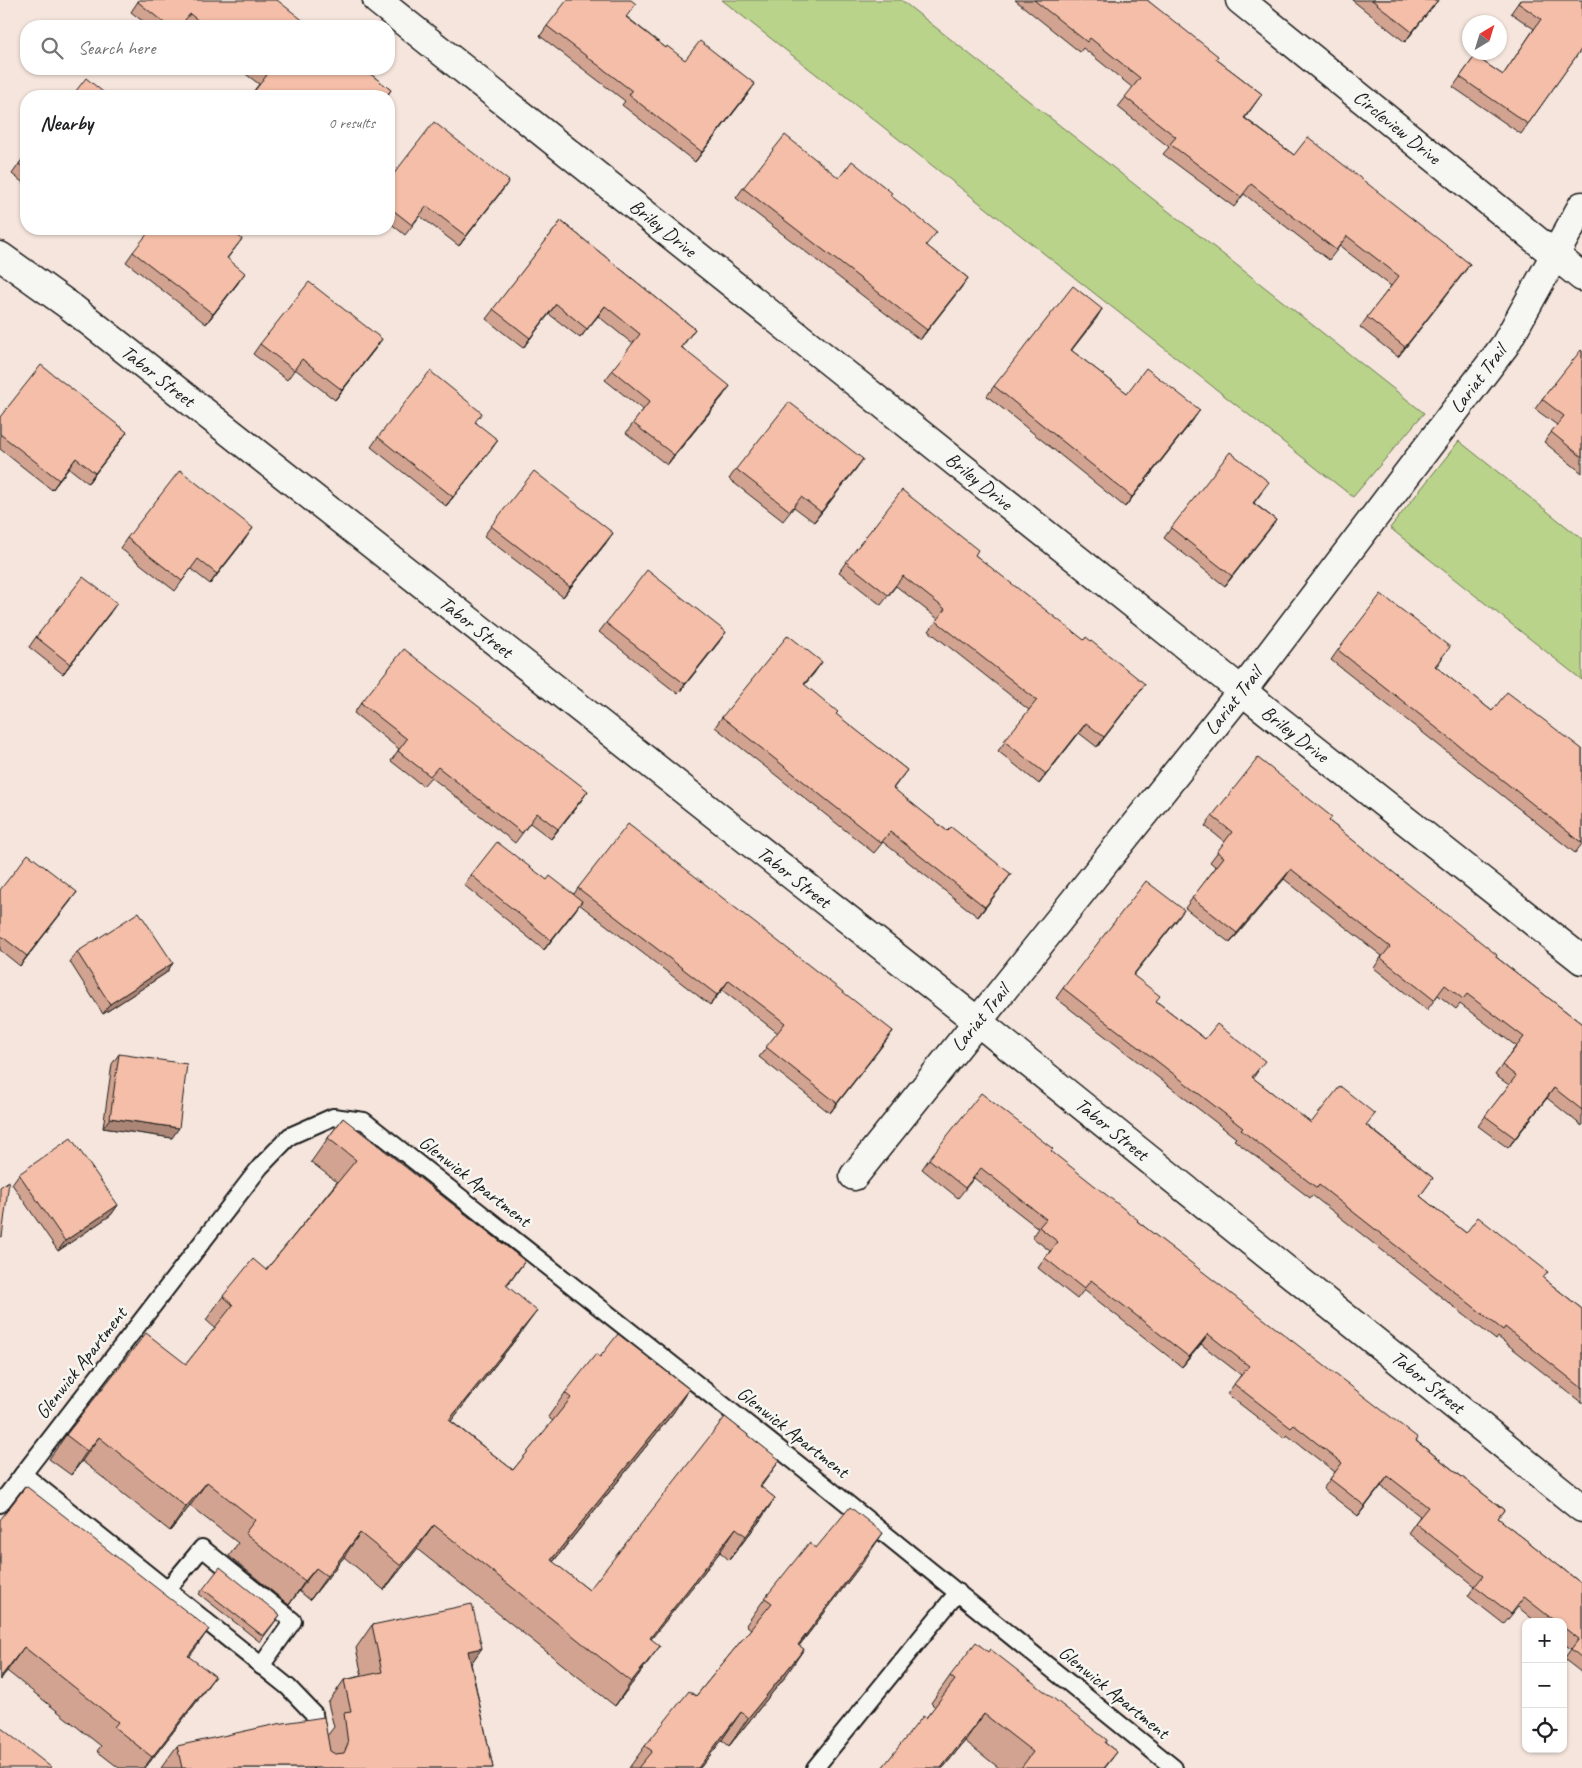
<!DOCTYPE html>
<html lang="en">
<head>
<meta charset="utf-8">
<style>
	:root { --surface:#fff; --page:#f2f2f2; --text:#202124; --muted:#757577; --line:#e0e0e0 }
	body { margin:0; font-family:Caveat,sans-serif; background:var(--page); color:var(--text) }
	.controls { position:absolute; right:15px; bottom:15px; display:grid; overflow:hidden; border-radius:10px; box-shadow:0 1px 4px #0004 }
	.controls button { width:45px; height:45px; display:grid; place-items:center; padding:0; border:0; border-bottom:1px solid var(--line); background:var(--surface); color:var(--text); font:25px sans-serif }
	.compass { position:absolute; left:1462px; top:15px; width:45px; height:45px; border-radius:50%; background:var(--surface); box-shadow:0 1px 4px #0004; rotate:38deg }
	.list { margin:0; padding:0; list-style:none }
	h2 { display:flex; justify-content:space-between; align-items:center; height:65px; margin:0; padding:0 20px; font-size:21px }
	h2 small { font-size:16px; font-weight:400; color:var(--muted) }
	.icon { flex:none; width:28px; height:28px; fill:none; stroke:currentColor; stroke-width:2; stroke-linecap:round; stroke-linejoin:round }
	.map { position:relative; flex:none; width:1582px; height:1768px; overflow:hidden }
	.search { position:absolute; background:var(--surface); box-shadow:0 1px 4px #0004; left:20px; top:20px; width:375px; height:55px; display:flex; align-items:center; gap:12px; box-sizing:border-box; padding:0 18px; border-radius:20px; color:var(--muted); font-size:19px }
	.panel { position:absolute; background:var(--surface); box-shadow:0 1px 4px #0004; left:20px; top:90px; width:375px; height:145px; border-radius:20px }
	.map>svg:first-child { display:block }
	.green { fill:#b9d38a; stroke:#6a7853 }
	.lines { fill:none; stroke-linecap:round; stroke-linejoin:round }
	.service-casing { stroke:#1c1c1c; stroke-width:20 }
	.minor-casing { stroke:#1c1c1c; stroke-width:31 }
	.tertiary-casing { stroke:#1c1c1c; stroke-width:31 }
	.service { stroke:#f6f6f2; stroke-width:16 }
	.minor { stroke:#f6f6f2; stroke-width:28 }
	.tertiary { stroke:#f6f6f2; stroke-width:28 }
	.wall { fill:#d2a390; stroke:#1c1c1c }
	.shaded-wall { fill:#ab8576; stroke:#1c1c1c }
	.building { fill:#f4bea8; stroke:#1c1c1c }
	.labels { text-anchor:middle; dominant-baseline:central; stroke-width:5; stroke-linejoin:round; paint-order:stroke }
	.street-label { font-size:20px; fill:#1c1c1c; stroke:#f6f6f2 }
</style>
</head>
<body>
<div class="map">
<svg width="1582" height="1768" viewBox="0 0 1582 1768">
	<rect width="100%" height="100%" fill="#f5e5dc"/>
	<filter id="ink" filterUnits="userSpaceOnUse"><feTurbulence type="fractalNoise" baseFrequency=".02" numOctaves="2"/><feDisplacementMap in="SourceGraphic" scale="10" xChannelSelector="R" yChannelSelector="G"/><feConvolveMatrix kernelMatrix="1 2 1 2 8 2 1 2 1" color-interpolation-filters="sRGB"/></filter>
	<g filter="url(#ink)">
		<g class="green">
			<path d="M722,0H901L1424,413L1353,497Z"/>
			<path d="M1459,441L1582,539V680L1390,528Z"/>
		</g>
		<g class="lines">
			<defs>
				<g id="service">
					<path d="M23,1474L288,1687L314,1714L322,1768"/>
					<path d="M0,1504L260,1167L290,1136L333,1117L364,1121L822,1483L1174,1768"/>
					<path d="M167,1590L202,1548L293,1621L261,1666"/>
					<path d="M815,1768L958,1592"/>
				</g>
				<g id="minor">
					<path d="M377,0L1242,691L854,1176"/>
					<path d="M1240,0L1582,277"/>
					<path d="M0,256L71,307L977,1021L1582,1508"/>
				</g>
				<path id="tertiary" d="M1582,206L1505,345L1242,691L1582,960"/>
			</defs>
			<use href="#service" class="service-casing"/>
			<use href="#minor" class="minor-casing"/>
			<use href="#tertiary" class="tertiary-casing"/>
			<use href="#service" class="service"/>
			<use href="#minor" class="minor"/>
			<use href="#tertiary" class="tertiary"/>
		</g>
		<g class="wall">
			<path d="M139,0L310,26H185L183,24L181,26H149L131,12Z"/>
			<path d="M1015,0H1147L1216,59L1262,94L1245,118L1294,155L1470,264L1398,357L1360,327L1391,286L1340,246L1329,260L1244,194L1234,207L1163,154L1169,147L1118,107L1133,88L1083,48L1080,52Z"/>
			<path d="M1352,0H1438L1405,42Z"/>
			<path d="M1520,0L1582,48L1521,134L1453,87L1475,56L1503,75L1534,29L1511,13Z"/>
			<path d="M627,17L666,48L685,60L748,94L695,162L622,105L625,101L540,36L547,26Z"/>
			<path d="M239,69H364L391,90L387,96H250L259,84Z"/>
			<path d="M26,154V185L12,174Z"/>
			<path d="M839,178L890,196L927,246L968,278L920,340L736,198L743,188Z"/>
			<path d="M389,180L509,181L459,246L420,216L405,235L389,222Z"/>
			<path d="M561,221L695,329L682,347L723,396L667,465L626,433L643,410L605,380L633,344L598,316L580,338L549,314L523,348L486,319Z"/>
			<path d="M82,229H88L86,232Z"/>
			<path d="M242,239L227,259L238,283L206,324L126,262L133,252Z"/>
			<path d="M1102,309L1071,350L1127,393L1193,420L1125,507L987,396L994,386Z"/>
			<path d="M260,344L375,349L335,400L295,369L287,380L253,354Z"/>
			<path d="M1582,351V473L1544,442L1557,425L1535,409L1542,399Z"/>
			<path d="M0,417L127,432L88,483L69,468L52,490L0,449Z"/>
			<path d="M476,422L491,450L446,506L371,447L378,437Z"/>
			<path d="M863,459L814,522L794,507L783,521L729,479L736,469Z"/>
			<path d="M1262,492L1254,503L1276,520L1225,586L1164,538L1171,528Z"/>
			<path d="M491,526L606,543L563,597L484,536Z"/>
			<path d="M127,538H246L210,584L191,569L175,591L120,548Z"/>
			<path d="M975,555L1138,694L1097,747L1079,733L1039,784L998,751L1029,710L929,631L938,619L896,586L881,605L839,572L846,562Z"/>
			<path d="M110,613L63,674L29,647L36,637Z"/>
			<path d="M606,623L719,642L678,694L599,632Z"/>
			<path d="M1338,650L1443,657L1436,667L1492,711L1582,749V844L1575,853L1331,660Z"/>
			<path d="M815,672L804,685L836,715L907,770L893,789L947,831L1011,874L978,917L883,842L874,853L715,727L722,717Z"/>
			<path d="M361,703L581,801L551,839L530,823L515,843L431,777L423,786L391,761L399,749L354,713Z"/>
			<path d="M1212,816L1329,821L1496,957L1582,1024V1126L1547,1098L1508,1148L1478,1126L1509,1085L1495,1075L1516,1046L1460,1004L1456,1009L1438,995L1427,1010L1374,968L1382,956L1284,879L1230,943L1185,908L1216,867L1210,862L1225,842L1205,826Z"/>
			<path d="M471,875L547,880L574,894L578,888L893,1031L830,1113L759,1057L778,1033L722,990L710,1005L579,904L544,950L464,885Z"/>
			<path d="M0,890L77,892L20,966L0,950Z"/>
			<path d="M1177,920L1133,975L1156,1001L1205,1039L1258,1071L1253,1078L1311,1123L1367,1125L1433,1178L1420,1196L1466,1233L1543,1278L1582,1309V1403L1498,1337L1496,1340L1312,1195L1310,1198L1234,1140L1236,1138L1056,998L1063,988Z"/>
			<path d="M77,952L173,963L166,973L103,1014L70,962Z"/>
			<path d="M119,1054L172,1138L103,1128L112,1064Z"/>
			<path d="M343,1118L507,1286L520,1334L451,1421L513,1470L553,1421L548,1417L565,1393L600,1357L689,1389L673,1413L553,1562L589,1590L761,1487L775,1498L759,1522L729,1560L720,1552L651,1639L643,1669L615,1706L417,1549L384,1590L344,1557L310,1600L299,1591L289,1605L229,1556L238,1543L190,1506L170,1531L82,1461L71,1475L49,1459L66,1435L186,1364L215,1328L206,1320L223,1296L266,1270L337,1182L311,1162L328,1138Z"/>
			<path d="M1051,1152L1137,1221L1504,1510L1498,1518L1582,1584V1673L1564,1659L1571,1649L1563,1643V1622H1536L1518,1607L1504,1624L1468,1596L1475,1586L1408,1533L1420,1516L1381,1486L1358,1516L1323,1489L1335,1472L1287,1435L1284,1438L1227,1394L1241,1375L1201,1344L1182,1367L1084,1290L1077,1299L1038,1268L1050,1251L1032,1237L1038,1228L974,1178L958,1198L922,1169L929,1159Z"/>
			<path d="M19,1174L118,1205L111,1215L58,1251L12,1184Z"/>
			<path d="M0,1520L189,1657L198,1700L145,1768H119L97,1751L101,1746L7,1671L0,1680Z"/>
			<path d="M816,1548L864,1561L799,1646L785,1677L729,1746L722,1740L700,1768H629L645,1746L696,1696L751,1629L746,1625L765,1598Z"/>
			<path d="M203,1589L280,1615L260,1642L199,1594Z"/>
			<path d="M372,1625L482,1648L471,1663L493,1768H161L177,1746L327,1736L334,1727L328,1703L344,1680L362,1676L356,1648Z"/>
			<path d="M950,1676L1105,1743L1117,1752L1105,1768H999L965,1741L943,1768H882L935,1707L931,1703Z"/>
		</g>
		<g class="shaded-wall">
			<path d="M1438,0L1405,42L1412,32Z"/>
			<path d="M755,84L748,94L695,162L702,152Z"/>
			<path d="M509,181L502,191L459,246L466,236Z"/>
			<path d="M1470,264L1463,274L1398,357L1405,347Z"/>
			<path d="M245,273L238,283L206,324L213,314Z"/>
			<path d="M968,278L961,288L920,340L927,330Z"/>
			<path d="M556,304L549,314L523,348L530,338Z"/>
			<path d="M605,306L598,316L580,338L587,329Z"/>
			<path d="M1102,309L1096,319L1064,360L1071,350Z"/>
			<path d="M382,339L375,349L335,400L342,390Z"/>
			<path d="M730,386L723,396L667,465L674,455Z"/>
			<path d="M1200,410L1193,420L1125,507L1132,497Z"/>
			<path d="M127,432L120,442L88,483L95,473Z"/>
			<path d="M498,440L491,450L446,506L453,497Z"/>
			<path d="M76,458L69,468L52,490L59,480Z"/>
			<path d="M863,459L856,469L814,522L821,512Z"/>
			<path d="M1276,520L1269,530L1225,586L1232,576Z"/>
			<path d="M253,528L246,538L210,584L217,574Z"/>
			<path d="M613,533L606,543L563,597L570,587Z"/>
			<path d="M117,603L110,613L63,674L70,664Z"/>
			<path d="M726,632L719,642L678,694L685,684Z"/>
			<path d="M822,662L815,672L797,694L804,684Z"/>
			<path d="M1145,684L1138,694L1097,747L1104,737Z"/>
			<path d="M1086,723L1079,733L1039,784L1046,774Z"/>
			<path d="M588,791L581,801L551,839L558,829Z"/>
			<path d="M1291,869L1284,879L1230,943L1237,933Z"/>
			<path d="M1011,874L1004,884L978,917L985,907Z"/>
			<path d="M77,892L70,902L20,966L27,956Z"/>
			<path d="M582,901L575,911L544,950L551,940Z"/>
			<path d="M1184,910L1177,920L1126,985L1133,975Z"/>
			<path d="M173,963L166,973L103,1014L110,1004Z"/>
			<path d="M729,980L722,990L710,1005L717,995Z"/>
			<path d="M893,1031L886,1041L830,1113L837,1103Z"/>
			<path d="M1554,1088L1547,1098L1508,1148L1515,1138Z"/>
			<path d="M110,1118L179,1128L172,1138L103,1128Z"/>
			<path d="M118,1205L111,1215L58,1251L65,1241Z"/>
			<path d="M525,1261L508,1285L489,1309L506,1285Z"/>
			<path d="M537,1311L520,1334L433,1444L449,1420Z"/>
			<path d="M1208,1334L1201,1344L1182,1367L1189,1357Z"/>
			<path d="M689,1389L673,1413L535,1584L551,1560Z"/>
			<path d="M99,1437L82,1461L71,1475L87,1451Z"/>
			<path d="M780,1460L763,1484L743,1510L760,1486Z"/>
			<path d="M1388,1476L1381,1486L1358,1516L1365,1506Z"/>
			<path d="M207,1482L190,1506L170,1531L186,1507Z"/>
			<path d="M775,1498L759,1522L729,1560L746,1536Z"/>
			<path d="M434,1525L417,1549L384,1590L401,1566Z"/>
			<path d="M736,1528L720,1552L633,1662L650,1638Z"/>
			<path d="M360,1533L344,1557L310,1600L327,1576Z"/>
			<path d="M883,1533L864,1561L779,1672L798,1645Z"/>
			<path d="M316,1568L299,1591L289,1605L305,1581Z"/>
			<path d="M209,1629L193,1652L171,1680L188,1656Z"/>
			<path d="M660,1646L643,1669L615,1706L631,1682Z"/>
			<path d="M24,1647L7,1671L0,1680V1678Z"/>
			<path d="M482,1648L466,1671L468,1651Z"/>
			<path d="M804,1649L785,1677L729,1746L748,1718Z"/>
			<path d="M215,1676L198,1700L145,1768H144L152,1757Z"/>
			<path d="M741,1712L722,1740L700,1768H698Z"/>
			<path d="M984,1714L965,1741L943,1768H941Z"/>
		</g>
		<g class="building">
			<path d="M139,0H277L310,26H205L190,14L180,26H168L138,2Z"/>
			<path d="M567,0H631L636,4L626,17L666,48L667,46L685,60L700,41L755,84L702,152L629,95L632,91L547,26Z"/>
			<path d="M1034,0H1147L1218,56L1216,59L1262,94L1244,118L1294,155L1308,137L1470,264L1405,347L1367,317L1399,276L1347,236L1336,250L1251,184L1241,197L1170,144L1176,137L1125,97L1140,78L1090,38L1087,42Z"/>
			<path d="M1372,0H1438L1412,32Z"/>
			<path d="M1521,0H1582V48L1528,124L1460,77L1475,56L1503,75L1541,19L1518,3Z"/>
			<path d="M259,69H364L391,90L386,96H255L252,94L267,75Z"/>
			<path d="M86,78L108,96H72Z"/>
			<path d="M434,122L509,181L466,236L427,206L412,225L389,207V180Z"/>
			<path d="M785,135L839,178L852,161L892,193L890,195L937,232L926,245L968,278L927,330L743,188Z"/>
			<path d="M26,154V170L19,164Z"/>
			<path d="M561,221L695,329L681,347L730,386L674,455L633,423L650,401L612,370L640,334L605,306L587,329L556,304L530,338L493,309Z"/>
			<path d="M151,229H230L242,239L227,258L245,273L213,314L133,252Z"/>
			<path d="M309,282L382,339L342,390L302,359L294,370L260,344Z"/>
			<path d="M1073,286L1102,309L1071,350L1127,393L1146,368L1200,410L1132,497L994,386Z"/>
			<path d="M1581,350L1582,351V457L1551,432L1564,416L1542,399Z"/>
			<path d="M41,365L127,432L95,473L76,458L59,480L0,434V417Z"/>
			<path d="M430,371L482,413L475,422L498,440L453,497L378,437Z"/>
			<path d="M789,402L863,459L821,512L801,497L790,511L736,469Z"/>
			<path d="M1230,452L1269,482L1253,503L1276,520L1232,576L1171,528Z"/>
			<path d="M180,470L253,528L217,574L198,559L182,581L127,538Z"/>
			<path d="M534,471L613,533L570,587L491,526Z"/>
			<path d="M902,490L978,550L975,555L1084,640L1086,637L1145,684L1104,737L1086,723L1046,774L1004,741L1037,700L936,621L945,609L903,576L888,595L846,562Z"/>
			<path d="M647,570L726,632L685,684L606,623Z"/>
			<path d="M83,577L117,603L70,664L36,637Z"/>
			<path d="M1381,594L1450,647L1435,666L1492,711L1507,692L1582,749V843L1338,650Z"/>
			<path d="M788,635L822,662L804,684L838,712L836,714L907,770L893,788L947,831L951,827L1011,874L985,907L890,832L881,843L722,717Z"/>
			<path d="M404,649L588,791L558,829L537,813L522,833L438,767L430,776L398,751L407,739L361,703Z"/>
			<path d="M1258,758L1332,817L1329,821L1497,955L1496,957L1582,1024V1110L1554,1088L1515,1138L1485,1116L1516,1076L1502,1065L1524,1037L1467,994L1463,999L1445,985L1434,1000L1381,958L1390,947L1291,869L1237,933L1192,898L1224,857L1217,852L1232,832L1212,816Z"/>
			<path d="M628,824L893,1031L837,1103L766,1047L785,1023L729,980L717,995L578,888Z"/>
			<path d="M497,842L547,880L550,876L582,901L551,940L471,875Z"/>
			<path d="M28,854L77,892L27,956L0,935V890Z"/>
			<path d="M1146,881L1184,910L1133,975L1160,996L1156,1001L1205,1039L1217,1024L1265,1061L1252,1077L1311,1123L1340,1086L1375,1114L1366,1125L1433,1178L1420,1196L1466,1233L1478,1217L1548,1272L1543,1278L1582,1309V1388L1505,1327L1503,1330L1319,1185L1317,1188L1241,1130L1243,1128L1063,988Z"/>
			<path d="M139,912L173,963L110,1004L77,952Z"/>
			<path d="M119,1054L187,1064L179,1128L110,1118Z"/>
			<path d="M981,1093L1053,1149L1051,1151L1138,1220L1137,1221L1418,1438L1416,1441L1504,1510L1498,1518L1582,1584V1658L1571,1649L1579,1639L1563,1627V1622H1556L1524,1597L1511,1614L1475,1586L1483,1576L1415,1523L1428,1507L1388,1476L1365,1506L1330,1479L1342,1463L1294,1425L1291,1428L1234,1384L1249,1366L1208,1334L1189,1357L1091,1280L1084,1289L1045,1258L1058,1242L1039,1227L1046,1219L981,1168L965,1188L929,1159Z"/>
			<path d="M343,1118L525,1261L506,1285L537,1311L449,1420L513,1470L571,1398L565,1393L596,1354L600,1357L618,1334L689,1389L551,1560L589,1590L725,1417L780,1460L760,1486L775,1498L746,1536L736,1528L650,1638L660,1646L631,1682L434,1525L401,1566L360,1533L327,1576L316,1568L305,1581L245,1533L255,1520L207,1482L186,1507L99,1437L87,1451L66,1435L146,1333L186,1364L233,1305L223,1296L253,1259L266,1270L356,1160L328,1138Z"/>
			<path d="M71,1138L118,1205L65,1241L19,1174Z"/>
			<path d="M9,1181L2,1237L0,1236V1187Z"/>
			<path d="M26,1486L209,1629L188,1656L215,1676L152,1757L114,1727L118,1722L24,1647L0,1678V1520Z"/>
			<path d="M850,1507L883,1533L798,1645L804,1649L748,1718L741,1712L698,1768H638L652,1751L645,1746L689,1691L696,1696L772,1603L765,1598L809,1543L816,1548Z"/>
			<path d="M220,1567L280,1615L263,1636L203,1589Z"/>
			<path d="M472,1604L482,1648L468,1651L493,1768H182L177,1746L277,1724L324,1717L330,1751L335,1754L344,1753L348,1744L344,1713L351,1712L344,1680L382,1672L372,1625Z"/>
			<path d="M976,1642L988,1652L990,1649L1107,1740L1105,1743L1117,1752L1104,1768H1021L1033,1752L984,1714L941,1768H882L923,1716L926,1718L955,1680L950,1676Z"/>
			<path d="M0,1727L52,1768H0Z"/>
		</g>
	</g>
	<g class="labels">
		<g class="street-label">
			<text transform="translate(1397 127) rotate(39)">Circleview Drive</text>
			<text transform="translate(663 228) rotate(39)">Briley Drive</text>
			<text transform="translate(158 376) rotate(38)">Tabor Street</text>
			<text transform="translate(1478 379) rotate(-53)">Lariat Trail</text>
			<text transform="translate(979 481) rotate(39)">Briley Drive</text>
			<text transform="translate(476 627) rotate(38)">Tabor Street</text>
			<text transform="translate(1233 701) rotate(-52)">Lariat Trail</text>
			<text transform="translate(1295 734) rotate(38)">Briley Drive</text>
			<text transform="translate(794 877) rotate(38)">Tabor Street</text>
			<text transform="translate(980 1018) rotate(-51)">Lariat Trail</text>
			<text transform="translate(1112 1129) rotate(39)">Tabor Street</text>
			<text transform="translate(475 1181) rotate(38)">Glenwick Apartment</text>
			<text transform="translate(81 1363) rotate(-52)">Glenwick Apartment</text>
			<text transform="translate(1428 1382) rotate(39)">Tabor Street</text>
			<text transform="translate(793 1432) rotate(38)">Glenwick Apartment</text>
			<text transform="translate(1114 1692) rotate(39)">Glenwick Apartment</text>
		</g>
	</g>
</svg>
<div class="controls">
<button>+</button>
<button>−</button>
<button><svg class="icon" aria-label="locate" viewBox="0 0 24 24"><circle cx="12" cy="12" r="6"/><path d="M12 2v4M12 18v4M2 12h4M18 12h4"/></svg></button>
</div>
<svg class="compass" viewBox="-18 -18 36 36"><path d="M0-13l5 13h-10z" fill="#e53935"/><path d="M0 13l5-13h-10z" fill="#757577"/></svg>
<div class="search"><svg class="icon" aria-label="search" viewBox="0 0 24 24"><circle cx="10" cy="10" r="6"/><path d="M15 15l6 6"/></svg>Search here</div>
<section class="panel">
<h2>Nearby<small>0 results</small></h2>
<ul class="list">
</ul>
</section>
</div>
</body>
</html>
